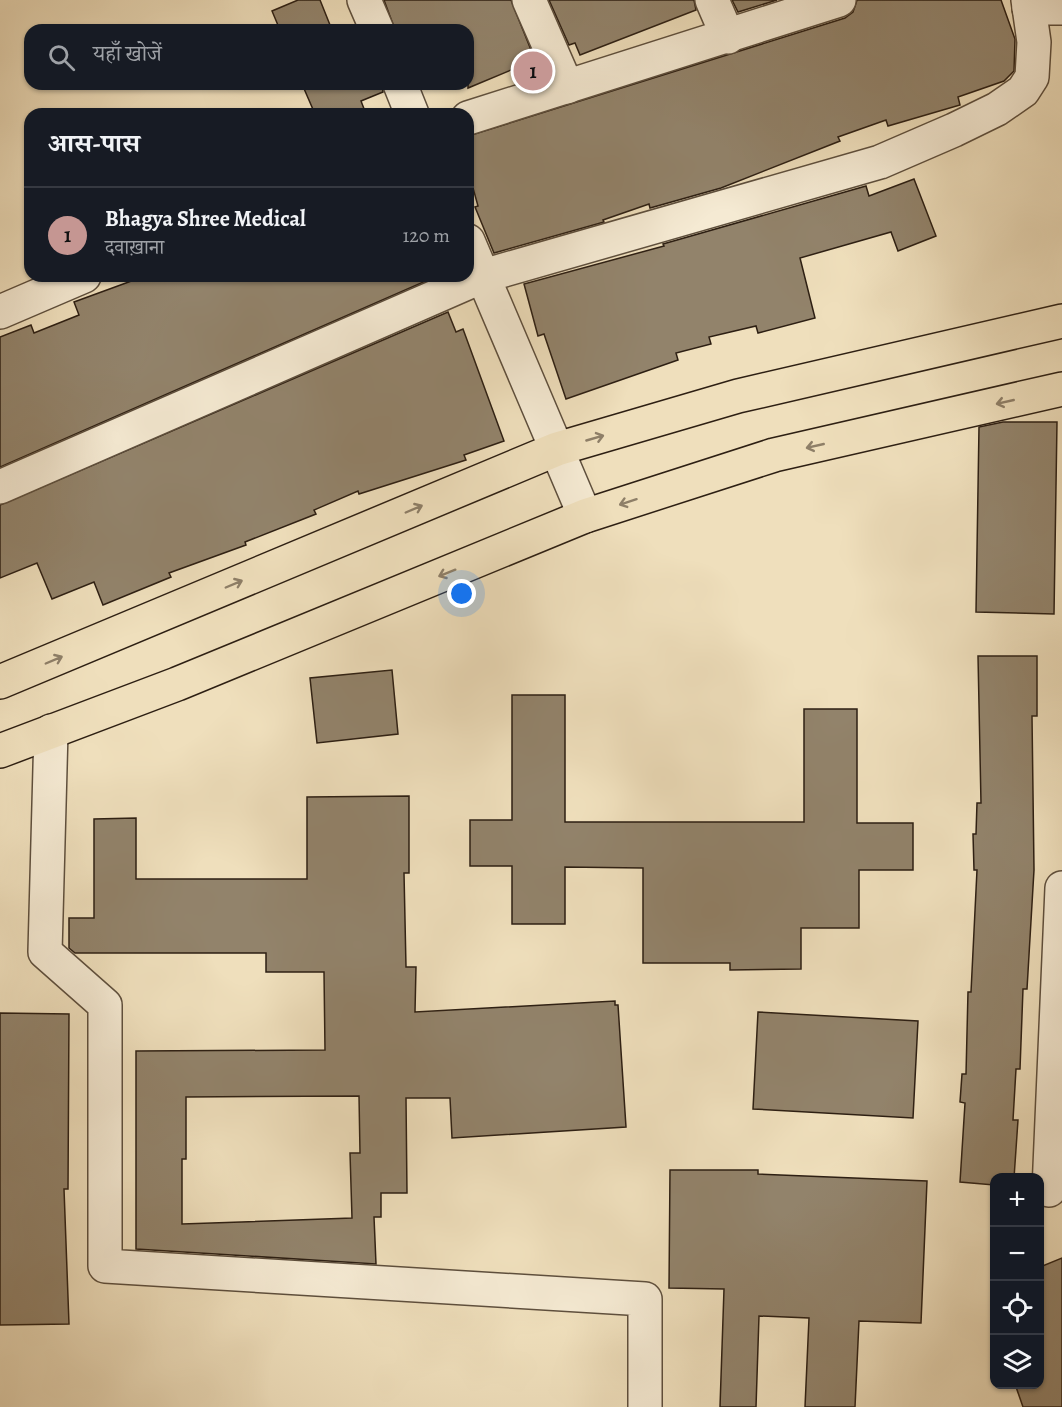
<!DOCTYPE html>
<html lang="hi">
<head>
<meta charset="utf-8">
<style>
	:root { --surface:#171b24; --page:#242831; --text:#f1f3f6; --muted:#9ea1a6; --line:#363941; --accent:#c59692 }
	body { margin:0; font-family:Alegreya,"Noto Serif Devanagari",serif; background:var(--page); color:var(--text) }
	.controls { position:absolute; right:18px; bottom:18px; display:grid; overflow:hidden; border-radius:12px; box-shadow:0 2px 4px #0004 }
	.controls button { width:54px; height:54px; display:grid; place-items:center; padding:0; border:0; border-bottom:2px solid var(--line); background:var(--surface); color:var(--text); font:30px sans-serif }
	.you { position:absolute; left:462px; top:594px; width:21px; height:21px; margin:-15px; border:4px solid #fff; border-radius:50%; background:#1a73e8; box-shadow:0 0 0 9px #1a73e833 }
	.badge { display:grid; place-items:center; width:39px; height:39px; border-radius:50%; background:var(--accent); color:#111; font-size:20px; font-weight:700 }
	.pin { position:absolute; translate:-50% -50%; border:3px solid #fff; box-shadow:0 2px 6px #0006 }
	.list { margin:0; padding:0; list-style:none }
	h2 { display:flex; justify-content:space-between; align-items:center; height:78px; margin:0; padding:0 24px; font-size:26px }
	h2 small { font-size:20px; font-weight:400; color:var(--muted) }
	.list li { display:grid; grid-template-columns:39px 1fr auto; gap:18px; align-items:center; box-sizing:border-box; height:96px; padding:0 24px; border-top:2px solid var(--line) }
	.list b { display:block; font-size:22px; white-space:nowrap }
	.list p { margin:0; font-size:20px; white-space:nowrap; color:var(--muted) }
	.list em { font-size:20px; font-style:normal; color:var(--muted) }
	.icon { flex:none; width:33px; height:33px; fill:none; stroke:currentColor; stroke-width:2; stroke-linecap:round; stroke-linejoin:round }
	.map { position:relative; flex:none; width:1062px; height:1407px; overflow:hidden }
	.search { position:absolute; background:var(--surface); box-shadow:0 2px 4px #0004; left:24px; top:24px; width:450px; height:66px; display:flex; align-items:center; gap:15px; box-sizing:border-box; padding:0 21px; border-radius:18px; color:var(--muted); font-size:22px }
	.panel { position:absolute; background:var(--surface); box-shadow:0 2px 4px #0004; left:24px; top:108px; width:450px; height:174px; border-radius:18px }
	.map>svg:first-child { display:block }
	.building { fill:#92836b; stroke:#2d1f13; stroke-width:1.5; fill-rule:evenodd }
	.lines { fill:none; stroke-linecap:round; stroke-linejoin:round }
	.minor-casing { stroke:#5e4f3d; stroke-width:36 }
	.major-casing { stroke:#2d1f13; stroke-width:36 }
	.minor { stroke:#f5ead3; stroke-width:33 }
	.major { stroke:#efdfbc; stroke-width:33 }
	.oneway { stroke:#8e7f68 }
</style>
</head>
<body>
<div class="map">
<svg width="1062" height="1407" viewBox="0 0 1062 1407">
	<rect width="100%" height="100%" fill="#efdfbc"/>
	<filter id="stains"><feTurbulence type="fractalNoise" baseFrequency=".00333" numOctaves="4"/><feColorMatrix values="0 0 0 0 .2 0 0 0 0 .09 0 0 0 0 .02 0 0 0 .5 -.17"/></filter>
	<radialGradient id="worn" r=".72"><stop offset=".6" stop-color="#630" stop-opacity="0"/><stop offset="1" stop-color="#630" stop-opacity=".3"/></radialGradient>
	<g class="building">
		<path d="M298,0H320L332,30H280L272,11Z"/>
		<path d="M384,0H511L535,60L468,88V30H395Z"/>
		<path d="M549,0H694L696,10L580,55L575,43L569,45Z"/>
		<path d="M732,0H777L738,12Z"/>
		<path d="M857,0H1001L1015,39L1014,71L1004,81L958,97L960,105L888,126L886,120L838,137L840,141L721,188L650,208L649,204L603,220L604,222L494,253L475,207L478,206L468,170V136L845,18L853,12Z"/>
		<path d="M302,84H382L383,92L361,101L366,114H315Z"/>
		<path d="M914,179L936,236L898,251L891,232L800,258L815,318L758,333L756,326L709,337L711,344L676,353L678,360L566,399L544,334L538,336L524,284L664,246L663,244L866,186L869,196Z"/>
		<path d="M145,276H434L435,277L0,467V337L31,325L34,333L79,315L74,302Z"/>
		<path d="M448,312L456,332L463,329L504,441L464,455L466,460L359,494L358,491L314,510L316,514L245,542L246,545L169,573L171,577L103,605L94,582L52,599L37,563L0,578V505Z"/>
		<path d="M1003,422H1057L1054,614L976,612L979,427Z"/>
		<path d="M978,656H1037V716H1032L1034,870L1027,989H1023L1020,1069H1016L1013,1120H1018L1014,1178H994V1185L960,1182L965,1103L960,1102L962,1074H966L968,992H971L977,870H974L973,834H976L977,803H981Z"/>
		<path d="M392,670L398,734L317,743L310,678Z"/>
		<path d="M512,695H565V822H804V709H857V823H913V870H859V928H801V969L730,970V963H643V868L565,867V924H512V866H470V820H512Z"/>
		<path d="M409,796V873H404L406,967H416L415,1012L615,1001V1005H618L626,1127L452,1138L450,1098H406L407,1193H381V1217H374L376,1264L136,1249V1051L325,1050L324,972H266V953H75L69,948V918H94V819L136,818V879H307V797ZM359,1096L360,1153H350L352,1218L182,1224V1159H186V1097Z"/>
		<path d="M758,1012L918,1021L913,1118L753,1109Z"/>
		<path d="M0,1013L69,1014L68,1189H64L69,1324L0,1325Z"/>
		<path d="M670,1170H758V1174L927,1181L921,1323L859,1321L855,1407H805L809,1318L759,1316L756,1407H720L724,1289L669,1288Z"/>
		<path d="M1062,1258V1407H1023L1015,1384H1040V1267Z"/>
	</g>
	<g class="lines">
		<defs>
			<g id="minor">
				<path d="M364,0L377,30"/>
				<path d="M529,0L567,87"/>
				<path d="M712,0L728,37"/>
				<path d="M1029,8H1062"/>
				<path d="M400,84L412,114"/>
				<path d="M468,118L839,0"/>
				<path d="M468,241L585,516"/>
				<path d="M0,312L84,276"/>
				<path d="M0,487L483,276L880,162L954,130L997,109L1023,91L1032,77L1034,42L1028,0"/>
				<path d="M51,731L45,952L105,1005V1266L645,1299V1407"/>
				<path d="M1049,1190L1062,888"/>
			</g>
			<g id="major">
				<path d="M0,682L557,449L738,396L1062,321"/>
				<path d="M0,751L177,684L585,516L774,455L1062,389"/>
			</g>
		</defs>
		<use href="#minor" class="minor-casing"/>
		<use href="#major" class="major-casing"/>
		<use href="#minor" class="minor"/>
		<use href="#major" class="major"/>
	</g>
	<defs><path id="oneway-shaft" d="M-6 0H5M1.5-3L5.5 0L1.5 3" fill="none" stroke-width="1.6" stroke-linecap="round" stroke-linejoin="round" transform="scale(1.5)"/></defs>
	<g class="oneway">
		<use href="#oneway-shaft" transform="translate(1005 402) rotate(167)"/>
		<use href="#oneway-shaft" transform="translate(595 438) rotate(-16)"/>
		<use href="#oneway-shaft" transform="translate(815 446) rotate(167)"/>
		<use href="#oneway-shaft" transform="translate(628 502) rotate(162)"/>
		<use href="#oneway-shaft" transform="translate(414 509) rotate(-23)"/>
		<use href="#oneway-shaft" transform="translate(447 573) rotate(158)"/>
		<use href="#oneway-shaft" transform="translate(234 584) rotate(-23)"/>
		<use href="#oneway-shaft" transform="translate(54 660) rotate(-23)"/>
	</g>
	<rect width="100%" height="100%" filter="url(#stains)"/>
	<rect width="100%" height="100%" fill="url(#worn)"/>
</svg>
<div class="controls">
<button>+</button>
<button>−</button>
<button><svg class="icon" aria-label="locate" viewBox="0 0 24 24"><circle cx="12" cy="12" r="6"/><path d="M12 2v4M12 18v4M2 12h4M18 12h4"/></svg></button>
<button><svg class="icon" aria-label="layers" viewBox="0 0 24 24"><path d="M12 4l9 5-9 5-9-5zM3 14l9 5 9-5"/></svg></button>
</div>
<div class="you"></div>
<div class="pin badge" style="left:533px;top:71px">1</div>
<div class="search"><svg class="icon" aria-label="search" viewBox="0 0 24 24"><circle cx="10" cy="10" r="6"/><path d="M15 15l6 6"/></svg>यहाँ खोजें</div>
<section class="panel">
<h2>आस-पास<small></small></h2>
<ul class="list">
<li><span class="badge">1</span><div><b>Bhagya Shree Medical</b><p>दवाख़ाना</p></div><em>120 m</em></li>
</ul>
</section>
</div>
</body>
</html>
